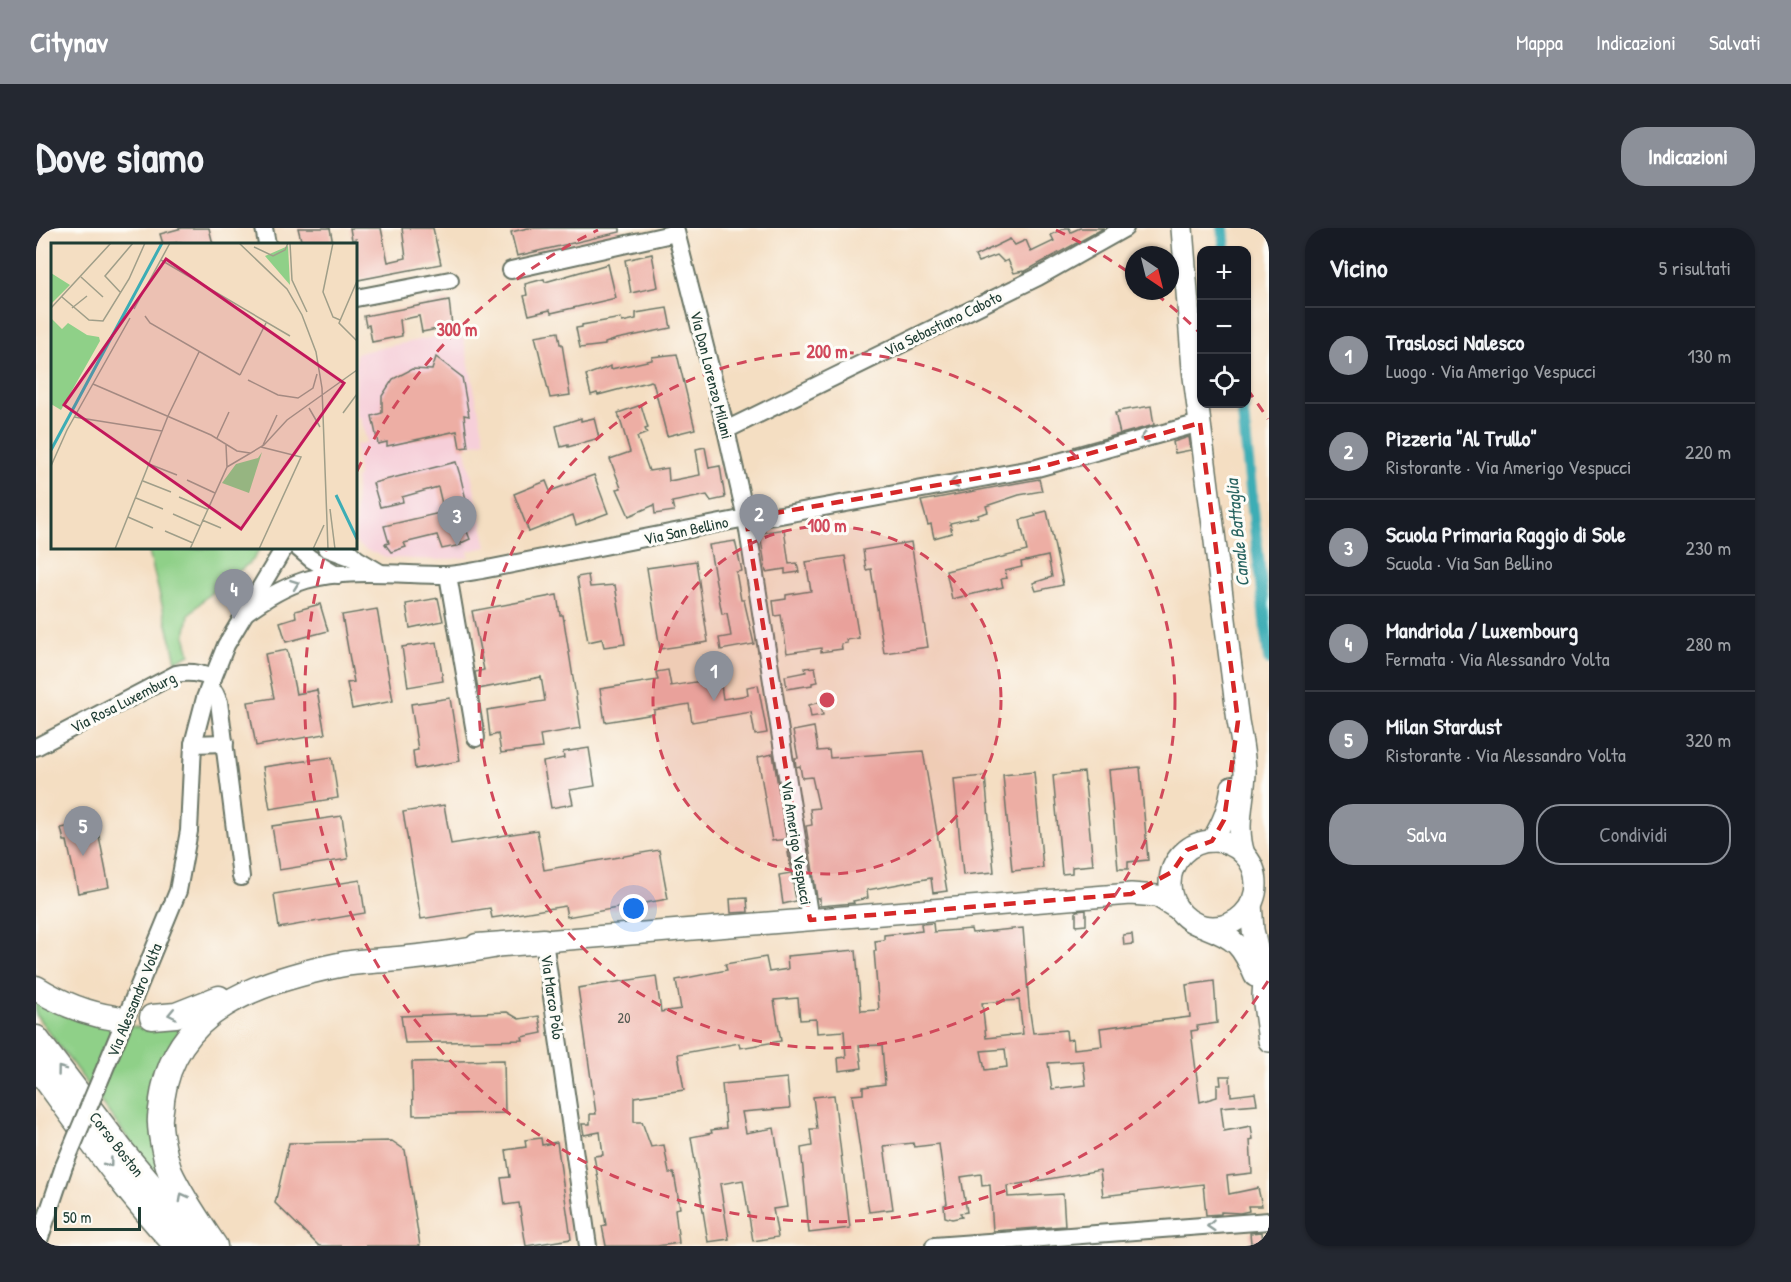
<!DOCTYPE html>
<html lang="it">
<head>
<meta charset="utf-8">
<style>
	:root { --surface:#171b24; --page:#242831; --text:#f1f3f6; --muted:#9ea1a6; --line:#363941; --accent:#8c9099 }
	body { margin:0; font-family:"Patrick Hand",sans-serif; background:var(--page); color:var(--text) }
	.controls { position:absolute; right:18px; top:18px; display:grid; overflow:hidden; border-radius:12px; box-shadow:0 2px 4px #0004 }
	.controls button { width:54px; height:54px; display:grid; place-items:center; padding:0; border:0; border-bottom:2px solid var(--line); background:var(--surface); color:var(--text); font:30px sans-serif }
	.compass { position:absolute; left:1089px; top:18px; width:54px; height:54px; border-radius:50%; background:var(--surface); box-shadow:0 2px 4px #0004; rotate:145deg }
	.scale { position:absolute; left:18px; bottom:15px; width:87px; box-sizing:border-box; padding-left:6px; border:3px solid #1f3d34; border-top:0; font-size:16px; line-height:21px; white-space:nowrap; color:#1f3d34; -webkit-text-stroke:4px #fdfcf7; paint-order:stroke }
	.you { position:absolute; left:598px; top:681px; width:21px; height:21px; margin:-15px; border:4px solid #fff; border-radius:50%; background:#1a73e8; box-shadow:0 0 0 9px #1a73e833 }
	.badge { display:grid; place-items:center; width:39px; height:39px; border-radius:50%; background:var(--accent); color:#fff; font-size:20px; font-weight:700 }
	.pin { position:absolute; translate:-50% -50px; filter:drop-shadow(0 2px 3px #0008) }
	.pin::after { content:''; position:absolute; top:32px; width:21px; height:18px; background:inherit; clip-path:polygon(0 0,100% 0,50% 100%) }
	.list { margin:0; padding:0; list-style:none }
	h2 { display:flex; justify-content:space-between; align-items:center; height:78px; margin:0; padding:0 24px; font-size:26px }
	h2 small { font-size:20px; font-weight:400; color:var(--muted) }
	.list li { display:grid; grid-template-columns:39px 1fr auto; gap:18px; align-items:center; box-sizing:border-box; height:96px; padding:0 24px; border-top:2px solid var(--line) }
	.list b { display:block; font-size:22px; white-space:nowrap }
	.list p { margin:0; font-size:20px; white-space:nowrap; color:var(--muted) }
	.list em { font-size:20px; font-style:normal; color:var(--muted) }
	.actions { display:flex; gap:12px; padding:18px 24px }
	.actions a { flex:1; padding:14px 0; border:2px solid var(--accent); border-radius:24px; text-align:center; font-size:21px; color:var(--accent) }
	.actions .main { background:var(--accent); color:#fff }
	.icon { flex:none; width:33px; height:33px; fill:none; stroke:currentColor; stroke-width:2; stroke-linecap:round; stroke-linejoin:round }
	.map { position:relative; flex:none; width:1233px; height:1018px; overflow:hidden; border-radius:24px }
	header { display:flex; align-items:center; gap:36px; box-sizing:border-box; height:84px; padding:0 30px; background:var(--accent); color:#fff }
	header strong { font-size:28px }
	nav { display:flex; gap:33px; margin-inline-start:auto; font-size:21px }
	.intro { display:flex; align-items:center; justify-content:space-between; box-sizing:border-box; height:144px; padding:0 36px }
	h1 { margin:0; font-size:42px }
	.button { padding:15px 27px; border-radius:24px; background:var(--accent); color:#fff; font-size:21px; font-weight:700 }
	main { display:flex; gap:36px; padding:0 36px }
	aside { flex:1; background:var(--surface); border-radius:24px; box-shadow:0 2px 4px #0004 }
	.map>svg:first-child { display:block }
	.built { fill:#f6cfd9 }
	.green { fill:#8fd088; stroke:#57865e; stroke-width:1.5 }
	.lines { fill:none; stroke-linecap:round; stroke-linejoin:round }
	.canal { stroke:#3cadb5; stroke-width:12 }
	.building { fill:#edaea4; fill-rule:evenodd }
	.minor-casing { stroke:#6a7566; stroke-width:20 }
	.major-casing { stroke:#6a7566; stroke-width:24 }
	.highway-casing { stroke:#6a7566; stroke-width:27 }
	.minor { stroke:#fff; stroke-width:16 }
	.major { stroke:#fff; stroke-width:21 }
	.highway { stroke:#fff; stroke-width:24 }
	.minor-bridge-casing { stroke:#6a7566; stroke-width:20; stroke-linecap:butt }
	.minor-bridge { stroke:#fff; stroke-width:16 }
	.oneway { stroke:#8f9e9a }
	.marked { fill:none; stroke:#d62828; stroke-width:4.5; stroke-dasharray:12 8; stroke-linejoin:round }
	.ring { fill:none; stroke:#d1495b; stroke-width:3; stroke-dasharray:10 8 }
	.labels { text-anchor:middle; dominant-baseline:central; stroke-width:6; stroke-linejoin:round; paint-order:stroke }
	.number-label { font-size:14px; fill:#525950 }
	.street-label { font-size:16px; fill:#1f3d34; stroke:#fdfcf7 }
	.water-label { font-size:18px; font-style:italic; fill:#296461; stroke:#fdfcf7 }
	.inset-river { fill:none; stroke:#3cadb5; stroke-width:3 }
	.inset-road { fill:none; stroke:#9f9e89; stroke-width:1.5 }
	.view { fill:#c2185b; fill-opacity:0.15; stroke:#c2185b; stroke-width:3 }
	.inset-edge { fill:none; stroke:#1f3d34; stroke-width:3 }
	.centre { fill:#d1495b; stroke:#fdfcf7; stroke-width:3 }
	.ring-label { font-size:18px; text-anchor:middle; font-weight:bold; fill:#d1495b; stroke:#fdfcf7; stroke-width:6; stroke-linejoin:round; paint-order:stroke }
</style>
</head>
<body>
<header>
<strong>Citynav</strong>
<nav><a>Mappa</a><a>Indicazioni</a><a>Salvati</a></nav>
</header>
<div class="intro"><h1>Dove siamo</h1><a class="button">Indicazioni</a></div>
<main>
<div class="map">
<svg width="1233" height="1018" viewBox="0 0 1233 1018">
	<rect width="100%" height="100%" fill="#fdfcf7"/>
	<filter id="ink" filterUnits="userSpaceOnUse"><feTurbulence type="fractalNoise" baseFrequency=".0167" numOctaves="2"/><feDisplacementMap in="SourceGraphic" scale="12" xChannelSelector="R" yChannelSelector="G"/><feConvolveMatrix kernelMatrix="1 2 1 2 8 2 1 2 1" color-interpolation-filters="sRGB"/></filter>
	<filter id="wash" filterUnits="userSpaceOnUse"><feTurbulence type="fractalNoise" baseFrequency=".008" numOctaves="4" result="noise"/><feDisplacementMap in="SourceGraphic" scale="24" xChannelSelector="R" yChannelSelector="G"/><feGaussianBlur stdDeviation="1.35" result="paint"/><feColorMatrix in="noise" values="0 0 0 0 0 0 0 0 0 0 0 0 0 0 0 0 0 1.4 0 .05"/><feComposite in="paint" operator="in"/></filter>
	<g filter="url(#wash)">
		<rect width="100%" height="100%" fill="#f4dec2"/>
		<path class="built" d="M426,103L449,213L429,218L451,319L432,323L433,329L403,332L352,330L330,322L320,315V249L322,248L320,217L331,214L324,189H320V125Z"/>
		<g class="green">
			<path d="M112,320H224L217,332L170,369L153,387L149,408L154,426L140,433Z"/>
			<path d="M0,767L63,794L107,800L140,790L155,797L140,817L128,943L121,946L96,916L0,787Z"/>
		</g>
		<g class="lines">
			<g class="canal">
				<path d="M1187,0L1189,22"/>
				<path d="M1206,176L1233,431"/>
			</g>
		</g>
		<g id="blocks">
			<g class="building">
				<path d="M146,0H173L177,16H146L145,14L127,16L124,6Z"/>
				<path d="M262,0H294L297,16H266Z"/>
				<path d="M314,0H345L352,34L370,30L366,0H397L405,36L322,52L320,41V11L316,12Z"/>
				<path d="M492,0H584V4L481,28L475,4Z"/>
				<path d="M1029,0H1033L1035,4L1044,0H1068L988,44L987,43L978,45L972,32L968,34L961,27L942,34L939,28L974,11L979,17L990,12L995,24L1018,13L1015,7Z"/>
				<path d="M616,26L622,59L595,65L589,32Z"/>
				<path d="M572,36L580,70L515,85L514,82L493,87L488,68L491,67L489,56L508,51L509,54Z"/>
				<path d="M413,72L416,98L386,104L383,88L364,92L366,108L336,114L333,97L330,98L328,88Z"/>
				<path d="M631,80L635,100L581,111L569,115V117L544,120L540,100L546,99V97L585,90L586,94L600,91V85Z"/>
				<path d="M522,104L524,116H526L534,167L514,170L499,108Z"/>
				<path d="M641,126L659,201L631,208L617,154L615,153L562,167L561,165L555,167L550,147L575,138V141L616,132V129Z"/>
				<path d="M400,129L426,149L433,188L428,187L432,219L424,220L421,203L351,218V214L342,216L336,188L346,185V168L357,151L376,141L396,142Z"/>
				<path d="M605,177L612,200L609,201L611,205L601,209L613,243L632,240L633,253L664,247L660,221L669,219L673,240L684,238L689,270L675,273L671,267L636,274L638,283L619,286L618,277L593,288L581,261L585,260L574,231L594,224L582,185Z"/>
				<path d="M1115,178L1118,197L1037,219L1084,206L1079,185H1083L1082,183Z"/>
				<path d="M545,190V193L558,190L563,210L532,219V217L525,219L520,198Z"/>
				<path d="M1153,209L1155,222L1139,225L1137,214Z"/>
				<path d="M420,234L424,247L434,288L425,289L434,311L425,315V317L406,321L401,307L368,315L370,319L355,324L349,316L353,315L348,298L408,284L402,259L366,269L367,274L344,279L337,255Z"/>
				<path d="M558,247L572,285L540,297L537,287L493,304L478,266L510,253L514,263Z"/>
				<path d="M1003,251L1006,263L983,267L950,278L952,284L942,287V289L914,295L916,305L898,310L895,296L892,297L885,273Z"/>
				<path d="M1011,283L1027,357L1000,363L997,355L1016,349L1012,328L985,334L986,339L969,343L971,350L965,351L967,359L916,371L910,343L991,323L984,292L1000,288L999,286Z"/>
				<path d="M748,301L753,336L761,335L763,344L749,346V341L730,344L724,305Z"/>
				<path d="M699,313L706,343L700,344L705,372H708L718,416L685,422L683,410L695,408L691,385L686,386L673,317Z"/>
				<path d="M875,314L892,419L848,425L835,341L830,342L827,322Z"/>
				<path d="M809,328L823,410L810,412L811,415L805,416L806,421L785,424V420L751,425L745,387L739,388L737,373L750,371V367L775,363L770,334Z"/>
				<path d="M660,333L672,414L624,421L611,340Z"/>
				<path d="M552,347L554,359L579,357L589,416L568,419L566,411L552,414L541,349Z"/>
				<path d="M521,367L524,387H527L545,500L504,507L506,520L465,525L462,506L454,508L451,482L509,473L505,449L442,461L439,444L448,442L436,383Z"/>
				<path d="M402,370L407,393L374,400L370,376Z"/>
				<path d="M284,376L292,403L250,414L244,394L260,389L259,383Z"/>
				<path d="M341,381L357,473L316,481L311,455L318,454L306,387Z"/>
				<path d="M401,414L407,453L372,459L366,419Z"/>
				<path d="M251,422L260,466L281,462L289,506L220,518L212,474L238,470L229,426Z"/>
				<path d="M779,439L782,454L776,455V457L751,461L749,448L770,444L769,440Z"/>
				<path d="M632,442L635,458L684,450L687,471L712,467L711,459L722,457L731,505L719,507L715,484L656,494L653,476L618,482V486L569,494L564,461L622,452L620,444Z"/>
				<path d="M414,470L424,533L379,541L377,523L382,522L375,476Z"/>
				<path d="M784,474L787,487L775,489L773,477Z"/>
				<path d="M778,499L782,523L793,522L794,530L887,523L911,663L897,665L895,650L831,662L832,670L817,673L818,675L784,678V670H781L770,598L776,597L774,581L783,580L776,549L766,550L764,538L760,539L759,530H762L757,503Z"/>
				<path d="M553,520L559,558L534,562L537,576L515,580L507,534L528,530L527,524Z"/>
				<path d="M737,526L760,673L747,676L743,647L755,645L750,611L736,613L722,529Z"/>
				<path d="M296,529L302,570L234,581L227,539Z"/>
				<path d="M1104,539L1112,632L1092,634V641H1082L1073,542Z"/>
				<path d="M998,544L1007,640L976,643L967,547Z"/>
				<path d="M1048,544L1057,637L1036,639V645L1026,646L1017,547Z"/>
				<path d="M949,548L958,644L927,647L918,551Z"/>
				<path d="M408,577L415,616L501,602L508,642L623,622L632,671L531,689L529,678L456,690L454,680L385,691L367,584Z"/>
				<path d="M306,588L312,631L243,642L236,598Z"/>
				<path d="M60,593L73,659L42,665L31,613H28L25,600Z"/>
				<path d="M324,652L329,685L243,700L238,666Z"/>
				<path d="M711,670L712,684L695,685L694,671Z"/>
				<path d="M1050,682V697L1040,698V683Z"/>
				<path d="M897,695L898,704L935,701L936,705L987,700L993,778L997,805L1030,802L1031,812L1037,811L1038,821L1066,818L1064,800L1154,789L1150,757L1178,753L1181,795L1161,798L1162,802L1155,803L1164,874L1181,869V857H1185L1184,848H1194L1195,868L1219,865L1221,876L1185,879L1188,903L1215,898L1217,911L1214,912L1216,945L1191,948L1193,966L1222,960L1226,978H1212L1213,983L1204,985L1185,984V986L1170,987L1167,956L1067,968L1064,942L971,958L972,969L1027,966L1029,998L957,1003L954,957L946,958L945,946L925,949L931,984L924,985L926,989L916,991L909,989L908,977L911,976L903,916L878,919L877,915L848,918L857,981L833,984L816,867L827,866V859L849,856L846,817L823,818L826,840L803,843L802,830L810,829L808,803L781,805L780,791L764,792L762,770L738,772L745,813L704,820L703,815L642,826L648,862L598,869V894H606L615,919L628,917L633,945H638L644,980L639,981L643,1015L621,1018H570L566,998L570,997L558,928L567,927L564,904L548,907L546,896H554V886H560L542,760L620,748L625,784L645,781L640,752L691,742L689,736L730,729L733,744L752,741L751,728L820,722L825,783L843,782L838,723H840L839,713L848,712V707L886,703L885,696ZM983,772L987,806L950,810L946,775ZM969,821L971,839L949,842L945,823ZM1047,833L1050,857L1016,861L1012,835Z"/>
				<path d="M1096,706L1097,716L1088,717L1087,707Z"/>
				<path d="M471,784L483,791L503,788L506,805L486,809L487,812L369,815L365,788Z"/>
				<path d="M468,832L469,885L377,887L376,834Z"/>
				<path d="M751,850L754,880L706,884L710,905L738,900L751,979L737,981L742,1009L717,1013L707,952L684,956L693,1011L672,1014L655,909L676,905L675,902L690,900L686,856Z"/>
				<path d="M798,867L814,1000L773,1005L765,920L776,918L774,901H781L777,869Z"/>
				<path d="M505,910L506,917L521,914L535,1011L490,1018L483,975L469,977L465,950L474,949L470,922L490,919L489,912Z"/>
				<path d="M356,913L369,922L384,1018H283L239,975L253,915Z"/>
				<path d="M1226,1004L1227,1014L1215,1015L1214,1005Z"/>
			</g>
		</g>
	</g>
	<g filter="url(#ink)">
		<use href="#blocks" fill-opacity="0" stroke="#6a7566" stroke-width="1.5"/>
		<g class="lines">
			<defs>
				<g id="minor">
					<path d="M228,0L231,16"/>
					<path d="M639,0L690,202L710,290L774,692"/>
					<path d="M475,42L640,5"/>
					<path d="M320,70L414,52"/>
					<path d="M690,202L1002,49L1089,0"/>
					<path d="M262,320L275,331L302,347"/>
					<path d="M290,320L317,330"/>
					<path d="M309,320L321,331L343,344"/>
					<path d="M412,347L440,510"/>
					<path d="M209,385C228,371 247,359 270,352C311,340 366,347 409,347C421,347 434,344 446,342L710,290L739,288L1001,240L1164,195"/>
					<path d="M173,461L179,465L183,474L205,649"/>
					<path d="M157,516L189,515"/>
					<path d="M0,519L140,446C153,443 164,445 177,450"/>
					<path d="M508,713L552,1018"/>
					<path d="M67,845L142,663L153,603L157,516L169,470L190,417L248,320"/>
					<path d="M1,1018L28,938"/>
					<path d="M898,1018L1233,993"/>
				</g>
				<g id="major">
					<path d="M1146,0L1157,141L1202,493C1205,510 1209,527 1209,545C1208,571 1199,600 1208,626"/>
					<path d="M1176,613C1187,595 1193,580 1196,559"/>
					<circle cx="1177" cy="656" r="43"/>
					<path d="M1215,676L1217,702L1228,752L1227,768L1233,813"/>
					<path d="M1169,699C1200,711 1206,717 1219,748"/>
					<path d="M508,713L1095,666L1121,668L1142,681"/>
				</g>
				<g id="highway">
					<path d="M441,718L508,713"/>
					<path d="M0,760C24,775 51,786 79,790"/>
					<path d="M116,789L140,787L183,770"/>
					<path d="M0,810L86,923L159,1010"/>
					<path d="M0,838C45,899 89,963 141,1018"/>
					<path d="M179,1018C163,994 146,970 134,944C130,933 124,907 124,895C123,888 126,880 126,872C138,781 224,753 303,737C322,733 343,733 362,731C394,728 425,724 457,718"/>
				</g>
			</defs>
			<use href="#minor" class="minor-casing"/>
			<use href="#major" class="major-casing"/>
			<use href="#highway" class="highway-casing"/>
			<use href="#minor" class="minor"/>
			<use href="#major" class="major"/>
			<use href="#highway" class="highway"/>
			<defs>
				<path id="minor-bridge" d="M28,938L67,845"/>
			</defs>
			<use href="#minor-bridge" class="minor-bridge-casing"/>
			<use href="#minor-bridge" class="minor-bridge"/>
		</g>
		<defs><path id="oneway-chevron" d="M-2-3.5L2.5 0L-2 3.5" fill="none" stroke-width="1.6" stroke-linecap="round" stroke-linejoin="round" transform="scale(1.5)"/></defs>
		<g class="oneway">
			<use href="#oneway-chevron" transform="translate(1108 210) rotate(164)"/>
			<use href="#oneway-chevron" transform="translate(918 255) rotate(170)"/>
			<use href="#oneway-chevron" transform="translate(259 356) rotate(-20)"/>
			<use href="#oneway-chevron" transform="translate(136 786) rotate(168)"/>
			<use href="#oneway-chevron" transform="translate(25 842) rotate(-127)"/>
			<use href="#oneway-chevron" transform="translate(73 935) rotate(53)"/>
			<use href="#oneway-chevron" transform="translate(147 969) rotate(-118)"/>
			<use href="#oneway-chevron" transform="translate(1175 998) rotate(176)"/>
		</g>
	</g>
	<path class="marked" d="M1164,195L1202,493L1188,592L1176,613L1151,622L1136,644L1095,666L774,692L710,290L1001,240Z"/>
	<circle cx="791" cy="472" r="174" fill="#d1495b" fill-opacity=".12"/>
	<g class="ring">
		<circle cx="791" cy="472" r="174"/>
		<circle cx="791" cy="472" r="348"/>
		<path d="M1232 753A523 523 0 0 1 290 323M321 243A523 523 0 0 1 562 2M1020 2A523 523 0 0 1 1095 46M1120 66A523 523 0 0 1 1164 105M1211 161A523 523 0 0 1 1232 191"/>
	</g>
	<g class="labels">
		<g class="number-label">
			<text x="588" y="789">20</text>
		</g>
		<g class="street-label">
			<text transform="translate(907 95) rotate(-26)">Via Sebastiano Caboto</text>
			<text transform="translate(676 147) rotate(76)">Via Don Lorenzo Milani</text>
			<text transform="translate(650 302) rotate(-12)">Via San Bellino</text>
			<text transform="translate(87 474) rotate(-27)">Via Rosa Luxemburg</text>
			<text transform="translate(761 615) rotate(81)">Via Amerigo Vespucci</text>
			<text transform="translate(517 769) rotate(82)">Via Marco Polo</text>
			<text transform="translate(98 772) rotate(-68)">Via Alessandro Volta</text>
			<text transform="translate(81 916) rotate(52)">Corso Boston</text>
		</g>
		<g class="water-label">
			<text transform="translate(1201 305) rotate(-96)">Canale Battaglia</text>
		</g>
	</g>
	<g transform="translate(15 15)">
		<rect width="306" height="306" fill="#f4dec2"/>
		<path d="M237,3L239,42L214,13ZM0,30L19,42L0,61ZM0,75L11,86L17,80L36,92L48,94L49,98L10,167L0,161ZM211,209L198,250L171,240L185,221L207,215Z" fill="#8fd088"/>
		<path class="inset-river" d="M0,207L111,0M285,252L306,296"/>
		<path class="inset-road" d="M188,0L236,46L251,72L265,109L271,145L277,306M239,0L241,37L256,69M282,0L272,49L282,74L289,77M203,4L222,13L234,7L237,0M110,17L239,93M30,34L52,54M306,38L288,80L306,98M70,50L54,33L82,0M11,54L38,77L52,78L78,36L94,0M0,65L60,0M21,65L36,53M83,66L119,0M94,73L99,80L189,132M189,132L215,80M197,137L227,152L247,155L262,145L266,131M42,141L160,192L186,208L199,210M258,165L269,184M292,170L306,151M23,174L111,188M166,195L178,169M212,202L226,172M98,221L126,232M0,223L16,187L79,75M176,224L213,202L236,177L306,127M136,237L164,250M92,238L120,249M128,254L156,266M85,255L112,266M279,266L284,306M122,271L149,283M77,274L102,285M151,277L170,285M114,288L142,300M64,306L117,173L148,109M139,306L176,224L175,202M208,306L250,214L210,204M262,306L273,282"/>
		<path class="view" d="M115,16L293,140L190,286L13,162Z"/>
		<rect width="306" height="306" class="inset-edge"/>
	</g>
	<circle cx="791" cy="472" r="9" class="centre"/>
	<g class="ring-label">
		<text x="421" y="108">300 m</text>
		<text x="791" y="130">200 m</text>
		<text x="791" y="304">100 m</text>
	</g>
</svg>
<div class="controls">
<button>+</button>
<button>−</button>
<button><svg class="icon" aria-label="locate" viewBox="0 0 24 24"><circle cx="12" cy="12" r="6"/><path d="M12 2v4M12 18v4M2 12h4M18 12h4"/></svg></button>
</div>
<svg class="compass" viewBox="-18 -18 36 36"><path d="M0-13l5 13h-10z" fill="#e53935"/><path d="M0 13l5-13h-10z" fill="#9ea1a6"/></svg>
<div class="scale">50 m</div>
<div class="you"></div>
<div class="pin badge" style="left:678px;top:473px">1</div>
<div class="pin badge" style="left:723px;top:316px">2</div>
<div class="pin badge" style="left:421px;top:318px">3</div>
<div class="pin badge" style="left:198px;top:391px">4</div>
<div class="pin badge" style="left:47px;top:628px">5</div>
</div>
<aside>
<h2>Vicino<small>5 risultati</small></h2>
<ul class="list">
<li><span class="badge">1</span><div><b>Traslosci Nalesco</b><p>Luogo · Via Amerigo Vespucci</p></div><em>130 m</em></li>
<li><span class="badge">2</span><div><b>Pizzeria &quot;Al Trullo&quot;</b><p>Ristorante · Via Amerigo Vespucci</p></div><em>220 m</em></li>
<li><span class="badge">3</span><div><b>Scuola Primaria Raggio di Sole</b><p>Scuola · Via San Bellino</p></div><em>230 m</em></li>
<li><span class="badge">4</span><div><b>Mandriola / Luxembourg</b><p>Fermata · Via Alessandro Volta</p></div><em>280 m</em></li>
<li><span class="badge">5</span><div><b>Milan Stardust</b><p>Ristorante · Via Alessandro Volta</p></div><em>320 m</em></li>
</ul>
<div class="actions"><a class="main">Salva</a><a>Condividi</a></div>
</aside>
</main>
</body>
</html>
